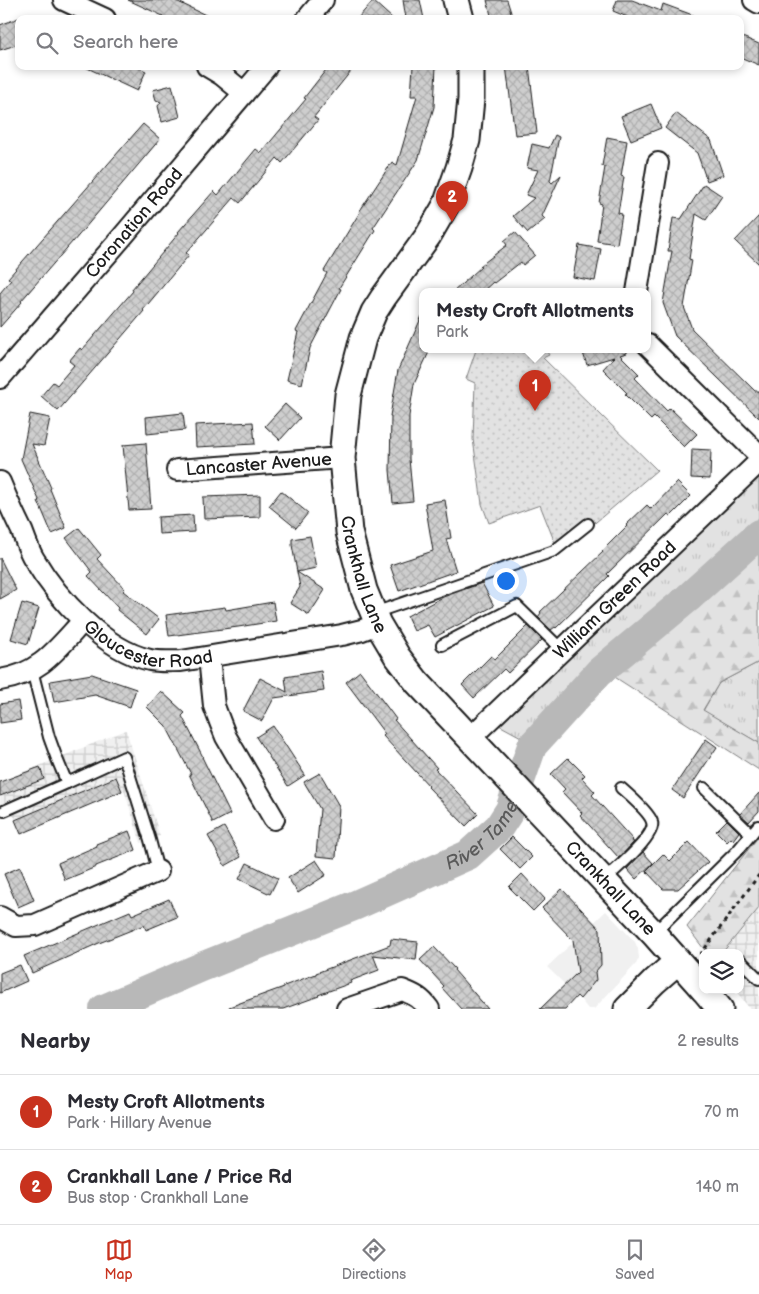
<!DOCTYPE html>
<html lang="en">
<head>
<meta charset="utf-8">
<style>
	:root { --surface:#fff; --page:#f7f7f7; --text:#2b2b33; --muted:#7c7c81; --line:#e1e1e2; --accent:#c8321e }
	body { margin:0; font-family:"Balsamiq Sans",sans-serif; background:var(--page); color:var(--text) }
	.controls { position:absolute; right:15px; bottom:15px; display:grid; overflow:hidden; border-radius:10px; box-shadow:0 2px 8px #0003 }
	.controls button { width:45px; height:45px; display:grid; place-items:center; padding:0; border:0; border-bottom:1px solid var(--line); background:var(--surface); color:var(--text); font:25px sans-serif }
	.you { position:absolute; left:505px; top:580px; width:18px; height:18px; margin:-12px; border:4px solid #fff; border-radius:50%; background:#1a73e8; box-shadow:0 0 0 8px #1a73e833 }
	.badge { display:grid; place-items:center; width:32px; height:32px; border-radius:50%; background:var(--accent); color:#fff; font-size:16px; font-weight:700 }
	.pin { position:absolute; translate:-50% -41px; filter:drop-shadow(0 1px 2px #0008) }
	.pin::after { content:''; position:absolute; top:26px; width:18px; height:15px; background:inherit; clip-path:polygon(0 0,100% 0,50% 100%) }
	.popup { position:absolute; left:419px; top:288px; width:232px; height:65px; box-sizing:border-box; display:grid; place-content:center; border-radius:10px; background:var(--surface); filter:drop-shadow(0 1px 4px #0005); font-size:16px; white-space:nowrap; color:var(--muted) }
	.popup b { font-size:19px; color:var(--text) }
	.popup::after { content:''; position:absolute; left:50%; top:100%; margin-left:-10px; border:10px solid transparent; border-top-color:var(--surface) }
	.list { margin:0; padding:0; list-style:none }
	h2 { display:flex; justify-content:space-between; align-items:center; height:65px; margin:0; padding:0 20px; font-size:21px }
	h2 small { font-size:16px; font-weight:400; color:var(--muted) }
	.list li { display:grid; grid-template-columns:32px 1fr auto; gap:15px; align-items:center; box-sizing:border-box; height:75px; padding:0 20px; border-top:1px solid var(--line) }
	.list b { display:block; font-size:19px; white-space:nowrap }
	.list p { margin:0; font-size:16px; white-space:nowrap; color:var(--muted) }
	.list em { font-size:16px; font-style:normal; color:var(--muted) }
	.icon { flex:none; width:28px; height:28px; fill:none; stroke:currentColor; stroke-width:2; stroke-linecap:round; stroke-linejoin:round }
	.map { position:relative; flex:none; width:759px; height:1009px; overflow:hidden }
	.search { position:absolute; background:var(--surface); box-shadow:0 2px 8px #0003; left:15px; right:15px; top:15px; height:55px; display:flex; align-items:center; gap:12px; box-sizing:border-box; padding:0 18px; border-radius:10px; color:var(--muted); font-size:19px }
	.sheet { height:215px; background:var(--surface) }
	nav { display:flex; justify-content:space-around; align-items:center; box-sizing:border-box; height:70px; border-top:1px solid var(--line); background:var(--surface); font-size:14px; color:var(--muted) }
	nav a { display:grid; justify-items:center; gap:2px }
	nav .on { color:var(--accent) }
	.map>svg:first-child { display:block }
	.built { fill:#f0f0f0 }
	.industrial { fill:url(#industrial-grid) }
	.grass { fill:url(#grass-tufts); stroke:#7f7f7f }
	.forest { fill:url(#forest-firs); stroke:#7f7f7f }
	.garden { fill:url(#garden-dots); stroke:#7f7f7f }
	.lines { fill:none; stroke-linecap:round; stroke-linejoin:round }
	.river { stroke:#b8b8b8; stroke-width:30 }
	.building { fill:url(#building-cross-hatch); stroke:#1c1c1c }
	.service-casing { stroke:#1c1c1c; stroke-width:14 }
	.minor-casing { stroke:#1c1c1c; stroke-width:24 }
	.tertiary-casing { stroke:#1c1c1c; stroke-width:29 }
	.path { stroke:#1c1c1c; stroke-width:3; stroke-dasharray:4 4; stroke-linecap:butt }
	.service { stroke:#fff; stroke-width:10 }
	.minor { stroke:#fff; stroke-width:20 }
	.tertiary { stroke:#fff; stroke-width:25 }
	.labels { text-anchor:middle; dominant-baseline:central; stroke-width:4; stroke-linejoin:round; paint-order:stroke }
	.street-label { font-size:18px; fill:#1c1c1c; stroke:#fff }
	.water-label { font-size:19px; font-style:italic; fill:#5a5a5a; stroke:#fff }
</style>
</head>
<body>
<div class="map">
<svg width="759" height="1009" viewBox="0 0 759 1009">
	<defs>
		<pattern id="industrial-grid" width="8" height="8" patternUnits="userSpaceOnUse" patternTransform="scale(1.25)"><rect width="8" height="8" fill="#f0f0f0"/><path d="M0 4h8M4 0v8" fill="none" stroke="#cdcdcd"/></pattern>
		<pattern id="grass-tufts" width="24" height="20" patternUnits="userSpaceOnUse" patternTransform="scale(1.25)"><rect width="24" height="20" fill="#e2e2e2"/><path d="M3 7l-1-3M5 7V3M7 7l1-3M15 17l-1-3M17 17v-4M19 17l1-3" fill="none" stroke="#c1c1c1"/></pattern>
		<pattern id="forest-firs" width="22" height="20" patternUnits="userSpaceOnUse" patternTransform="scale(1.25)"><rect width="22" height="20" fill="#e2e2e2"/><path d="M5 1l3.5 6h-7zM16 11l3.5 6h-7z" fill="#c1c1c1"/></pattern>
		<pattern id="garden-dots" width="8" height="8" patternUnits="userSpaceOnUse" patternTransform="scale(1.25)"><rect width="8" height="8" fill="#e2e2e2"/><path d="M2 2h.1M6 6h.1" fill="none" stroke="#c1c1c1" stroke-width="1.8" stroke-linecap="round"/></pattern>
		<pattern id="building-cross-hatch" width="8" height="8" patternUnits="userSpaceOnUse" patternTransform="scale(1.25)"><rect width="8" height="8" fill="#cecece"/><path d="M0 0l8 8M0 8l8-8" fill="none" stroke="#b0b0b0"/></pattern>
	</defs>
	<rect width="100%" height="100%" fill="#fff"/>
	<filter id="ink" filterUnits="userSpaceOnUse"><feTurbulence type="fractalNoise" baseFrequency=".02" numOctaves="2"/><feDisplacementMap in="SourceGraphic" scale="10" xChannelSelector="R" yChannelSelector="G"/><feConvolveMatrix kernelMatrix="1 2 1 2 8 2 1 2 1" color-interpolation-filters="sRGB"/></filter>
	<g filter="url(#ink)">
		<path class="built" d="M606,911L635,942L638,949L639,958L636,964L594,1009H588L580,999L547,967Z"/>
		<g class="industrial">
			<path d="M126,730L160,836L141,843L124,790L23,831L18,820L1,806L0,803V782Z"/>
			<path d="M759,908V1009H750L735,990H740V953H722Z"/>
		</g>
		<g class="grass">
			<path d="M759,468V518L626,635L580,678L523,738L499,725L571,652Z"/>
			<path d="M759,662V743L703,711L719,683Z"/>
		</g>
		<g class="forest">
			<path d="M759,542V662L719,683L703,710L759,743V770L610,674Z"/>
			<path d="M759,836V908L722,953H707L687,927Z"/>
		</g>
		<path class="garden" d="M476,350H546L549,355L543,358L657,470L562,551L555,543L540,505L489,523L482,504L473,439L475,383L466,379Z"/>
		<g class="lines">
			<path class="river" id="s1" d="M104,1009L204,966L356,905L468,855L499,827L510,810L532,746L599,672L688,598L759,534"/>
		</g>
		<g class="building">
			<path d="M128,0H174L214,19H163V16Z"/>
			<path d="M403,0H420L424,19H406Z"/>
			<path d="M487,0H507L513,19H492Z"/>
			<path d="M617,0H632L661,11L663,4L698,17V19H632L613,11Z"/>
			<path d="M373,1L393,19H357Z"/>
			<path d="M19,18V44L0,50V25Z"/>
			<path d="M740,36L759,44V65L740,57Z"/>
			<path d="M83,66H135L146,71L137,91Z"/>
			<path d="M329,66H355L314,117L318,120L282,163L277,158L240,203L234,198L186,253L189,255L143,310L144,311L58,411L41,396L53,382L57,385L74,365L69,361L80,348L82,350L133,291L132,289L179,233L178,232L214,191L218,195L256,149L261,153L306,99L304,98Z"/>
			<path d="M413,66H436L434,107L418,160L373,228L375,230L339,288L341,289L310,348L302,384L287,380L298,332L296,331L327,273L324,271L360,212H359L392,162L397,165L417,96H411Z"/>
			<path d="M506,66H529L537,133L515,135Z"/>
			<path d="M172,85L180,117L162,122L158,106L161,102L156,100L153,90Z"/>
			<path d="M651,104L661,128L631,140L621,116Z"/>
			<path d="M676,113L711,140L723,175L707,181L697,153L665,128Z"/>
			<path d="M143,124L160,139L73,242V241L21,301L22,302L0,327V293L11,280L8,278Z"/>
			<path d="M555,135L559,137L550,181L552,183L561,175L542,216L545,219L528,233L513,216L534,198L526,195L538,170L527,168L532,144L549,148Z"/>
			<path d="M607,137L627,141L621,176L624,177L618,213L622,214L617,244L597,241L602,204L599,203L605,167L602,166Z"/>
			<path d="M704,184L722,196L706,220L696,214L689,259L692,260L684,307L692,329L755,391H759V418L675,336L663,303L672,251H668L673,218L681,219Z"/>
			<path d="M759,216V264L735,241Z"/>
			<path d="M515,232L535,255L523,265L521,262L494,283L493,282L482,292H453L481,267L480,266L507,245L504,241Z"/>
			<path d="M579,245L601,249L595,281L573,277Z"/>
			<path d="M422,316V350H430L414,384L409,416V459L413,501L393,503L390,470L391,416H390L398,370Z"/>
			<path d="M582,350H627V353L620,355L639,374L635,378L667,411L670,408L697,434L684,447L654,417L651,420L625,394L627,393L603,369L614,357L587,365Z"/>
			<path d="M285,404L300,418L280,440L265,426Z"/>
			<path d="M183,413L185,430L147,434L146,417Z"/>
			<path d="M30,414L50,418L44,446L32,444L51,488L50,489L66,528L52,534L38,501L39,500L21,459Z"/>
			<path d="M253,422L255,444L196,447L195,425Z"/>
			<path d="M146,443L151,509L129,510L123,445Z"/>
			<path d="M692,449L711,450L710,479L691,478Z"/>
			<path d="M677,482L691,496L671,516L668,514L607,574L609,576L556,628L555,627L551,630L538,617L541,613L540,612L603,552L602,551L627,526L626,525L647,505L651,509Z"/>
			<path d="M281,491L308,513L296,528L269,506Z"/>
			<path d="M260,495V517L204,519L203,497Z"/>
			<path d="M445,500L451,538L446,539L456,571L399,591L390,565L433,551L425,503Z"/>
			<path d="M193,515L194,532L159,534L158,517Z"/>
			<path d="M79,528L101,555L97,559L125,589L123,591L159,619L147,634L117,610L118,608L88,576L92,572L66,538Z"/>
			<path d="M310,536L316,568L297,572L292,545V539Z"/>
			<path d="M0,558L16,590L0,599Z"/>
			<path d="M297,572L325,590L309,615L290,603L300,587Z"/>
			<path d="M482,583L494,606L435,637L428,625L414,631L407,616L443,597Z"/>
			<path d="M273,602L276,621L238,627L169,636L166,615L225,607L226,610Z"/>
			<path d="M22,603L39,608L28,644L11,639Z"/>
			<path d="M528,626L542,640L508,673L504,669L474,698L462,685L491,656L495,659Z"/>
			<path d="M321,671L324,691L274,698L262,721L243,711L260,678L287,692L285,677Z"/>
			<path d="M360,671L396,719L394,720L437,768L435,769L478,814L466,826L428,787L429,786L383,736L385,734L346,682Z"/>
			<path d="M92,674L136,689L130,707L95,695L54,702L50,681Z"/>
			<path d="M161,691L185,713L182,716L203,757H202L230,814L213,823L189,774H191L166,726L147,707Z"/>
			<path d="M18,701L21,720L0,723V704Z"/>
			<path d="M273,726L305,775L288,786L256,737Z"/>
			<path d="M706,739L717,747L683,798L672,790Z"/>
			<path d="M568,758L585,775L582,778L595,792L592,795L633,840L632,841L634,842L619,858L580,815L582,813L562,792L565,789L551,774Z"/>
			<path d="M40,767L44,779L0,796V782Z"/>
			<path d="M320,773L339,806L336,858L316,856L320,809L304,782Z"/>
			<path d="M116,777L122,791L21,834L15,820Z"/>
			<path d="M759,793V811L749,822L740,814Z"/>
			<path d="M727,820L739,832L733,840L731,838L727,842L716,831Z"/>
			<path d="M224,827L241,857L225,866L208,836Z"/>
			<path d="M129,831L136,850L96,866V867L65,880L58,863L97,846L96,844Z"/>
			<path d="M512,837L532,857L520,869L500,849Z"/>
			<path d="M689,842L708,862L678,889H663L646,871L663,854L670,861Z"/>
			<path d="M643,852L653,863L636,879L627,869Z"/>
			<path d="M316,860L326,875L298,893L288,878Z"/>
			<path d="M247,863L278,878L270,894L239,879Z"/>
			<path d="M20,867L34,900L18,907L4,874Z"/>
			<path d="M522,874L545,899L533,911L509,887Z"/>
			<path d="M562,889L600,929L601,965L595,972L596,980L580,999L577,996L565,1009H540L578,972L573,940L542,908Z"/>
			<path d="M169,899L177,917L146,930L144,925L99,943L32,973L24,956L130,911L132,915Z"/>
			<path d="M391,939L418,942L416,960L373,955L379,970L350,981L351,983L318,995L319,996L283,1009H229V1007L284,987V986L316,974V973L390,945Z"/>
			<path d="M434,947L455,969L454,970L488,1009H461L442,988L444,986L420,960Z"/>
			<path d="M20,965L27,981L0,993V973Z"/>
		</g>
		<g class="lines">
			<defs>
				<g id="service">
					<path d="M374,613L554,551L588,524"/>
					<path d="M442,645L517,606L562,650"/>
					<path d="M32,670L49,737L57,759L67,783L124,757L150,840L158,871"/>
					<path d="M704,788L751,834"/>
					<path d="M4,811L67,783"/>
					<path d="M604,880C614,871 657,835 652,822C650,813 629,795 621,788"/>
					<path d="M654,933L738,850L758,826"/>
					<path d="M741,961L759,979"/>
				</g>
				<g id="minor">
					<path d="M64,0L105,19"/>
					<path d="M754,0L759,3"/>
					<path d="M307,19L323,0"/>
					<path d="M207,66L222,75L244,93"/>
					<path d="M637,292L658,163"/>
					<path d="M648,345L759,455"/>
					<path id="s2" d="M0,378L123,236L267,66"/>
					<path id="s3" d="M177,470L342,458"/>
					<path id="s4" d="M0,482C7,499 14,515 22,531C26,541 29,551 34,559C57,598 104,650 150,660C160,662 170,661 181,661L342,635L362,630L378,624"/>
					<path d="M209,657L214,706L220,722L226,737L274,819"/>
					<path d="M0,680C40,674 57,649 83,621"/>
					<path id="s5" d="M470,738L759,462"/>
					<path d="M0,917L16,926L35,925L158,871"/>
					<path d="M347,1009L402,990C415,995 421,998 429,1009"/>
				</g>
				<g id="tertiary">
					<path d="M456,0L461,19"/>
					<path id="s6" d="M471,66V99L467,140L459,168L446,205L428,236L383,298L374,312L363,338L348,395L342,458L349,532L364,590L378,624L397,656L417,682L654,934L703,989"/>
					<path d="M704,990L720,1009"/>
					<path d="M627,1009L655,981L678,961"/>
				</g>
			</defs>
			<use href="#service" class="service-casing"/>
			<use href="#minor" class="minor-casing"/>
			<use href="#tertiary" class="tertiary-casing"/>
			<path class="path" d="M700,955L759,875"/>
			<use href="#service" class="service"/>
			<use href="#minor" class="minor"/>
			<use href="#tertiary" class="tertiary"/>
		</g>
	</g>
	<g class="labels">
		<g class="street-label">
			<text stroke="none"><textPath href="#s2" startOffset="205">Coronation Road</textPath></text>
			<text stroke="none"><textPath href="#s3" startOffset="82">Lancaster Avenue</textPath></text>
			<text stroke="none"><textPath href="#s6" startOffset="541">Crankhall Lane</textPath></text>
			<text stroke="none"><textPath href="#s5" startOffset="200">William Green Road</textPath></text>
			<text stroke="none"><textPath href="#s4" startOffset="236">Gloucester Road</textPath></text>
			<text stroke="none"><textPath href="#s6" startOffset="946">Crankhall Lane</textPath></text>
		</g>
		<g class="water-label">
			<text stroke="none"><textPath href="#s1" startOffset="419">River Tame</textPath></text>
		</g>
	</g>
</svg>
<div class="controls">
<button><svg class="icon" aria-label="layers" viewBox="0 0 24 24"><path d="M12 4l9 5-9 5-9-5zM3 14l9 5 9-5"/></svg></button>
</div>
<div class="you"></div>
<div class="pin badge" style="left:535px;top:411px">1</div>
<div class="popup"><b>Mesty Croft Allotments</b>Park</div>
<div class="pin badge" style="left:452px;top:222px">2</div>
<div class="search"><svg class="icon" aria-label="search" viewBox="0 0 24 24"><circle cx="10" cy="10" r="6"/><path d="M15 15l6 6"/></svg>Search here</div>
</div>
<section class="sheet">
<h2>Nearby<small>2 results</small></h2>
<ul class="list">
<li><span class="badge">1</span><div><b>Mesty Croft Allotments</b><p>Park · Hillary Avenue</p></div><em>70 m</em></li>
<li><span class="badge">2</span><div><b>Crankhall Lane / Price Rd</b><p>Bus stop · Crankhall Lane</p></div><em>140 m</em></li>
</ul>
</section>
<nav>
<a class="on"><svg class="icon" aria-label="map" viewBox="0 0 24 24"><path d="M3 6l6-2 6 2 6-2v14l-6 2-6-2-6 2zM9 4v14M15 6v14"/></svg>Map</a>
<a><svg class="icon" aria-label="directions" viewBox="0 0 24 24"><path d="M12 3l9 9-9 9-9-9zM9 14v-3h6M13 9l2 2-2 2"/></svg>Directions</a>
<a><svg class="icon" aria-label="saved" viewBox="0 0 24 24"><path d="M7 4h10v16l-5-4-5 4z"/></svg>Saved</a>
</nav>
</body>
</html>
